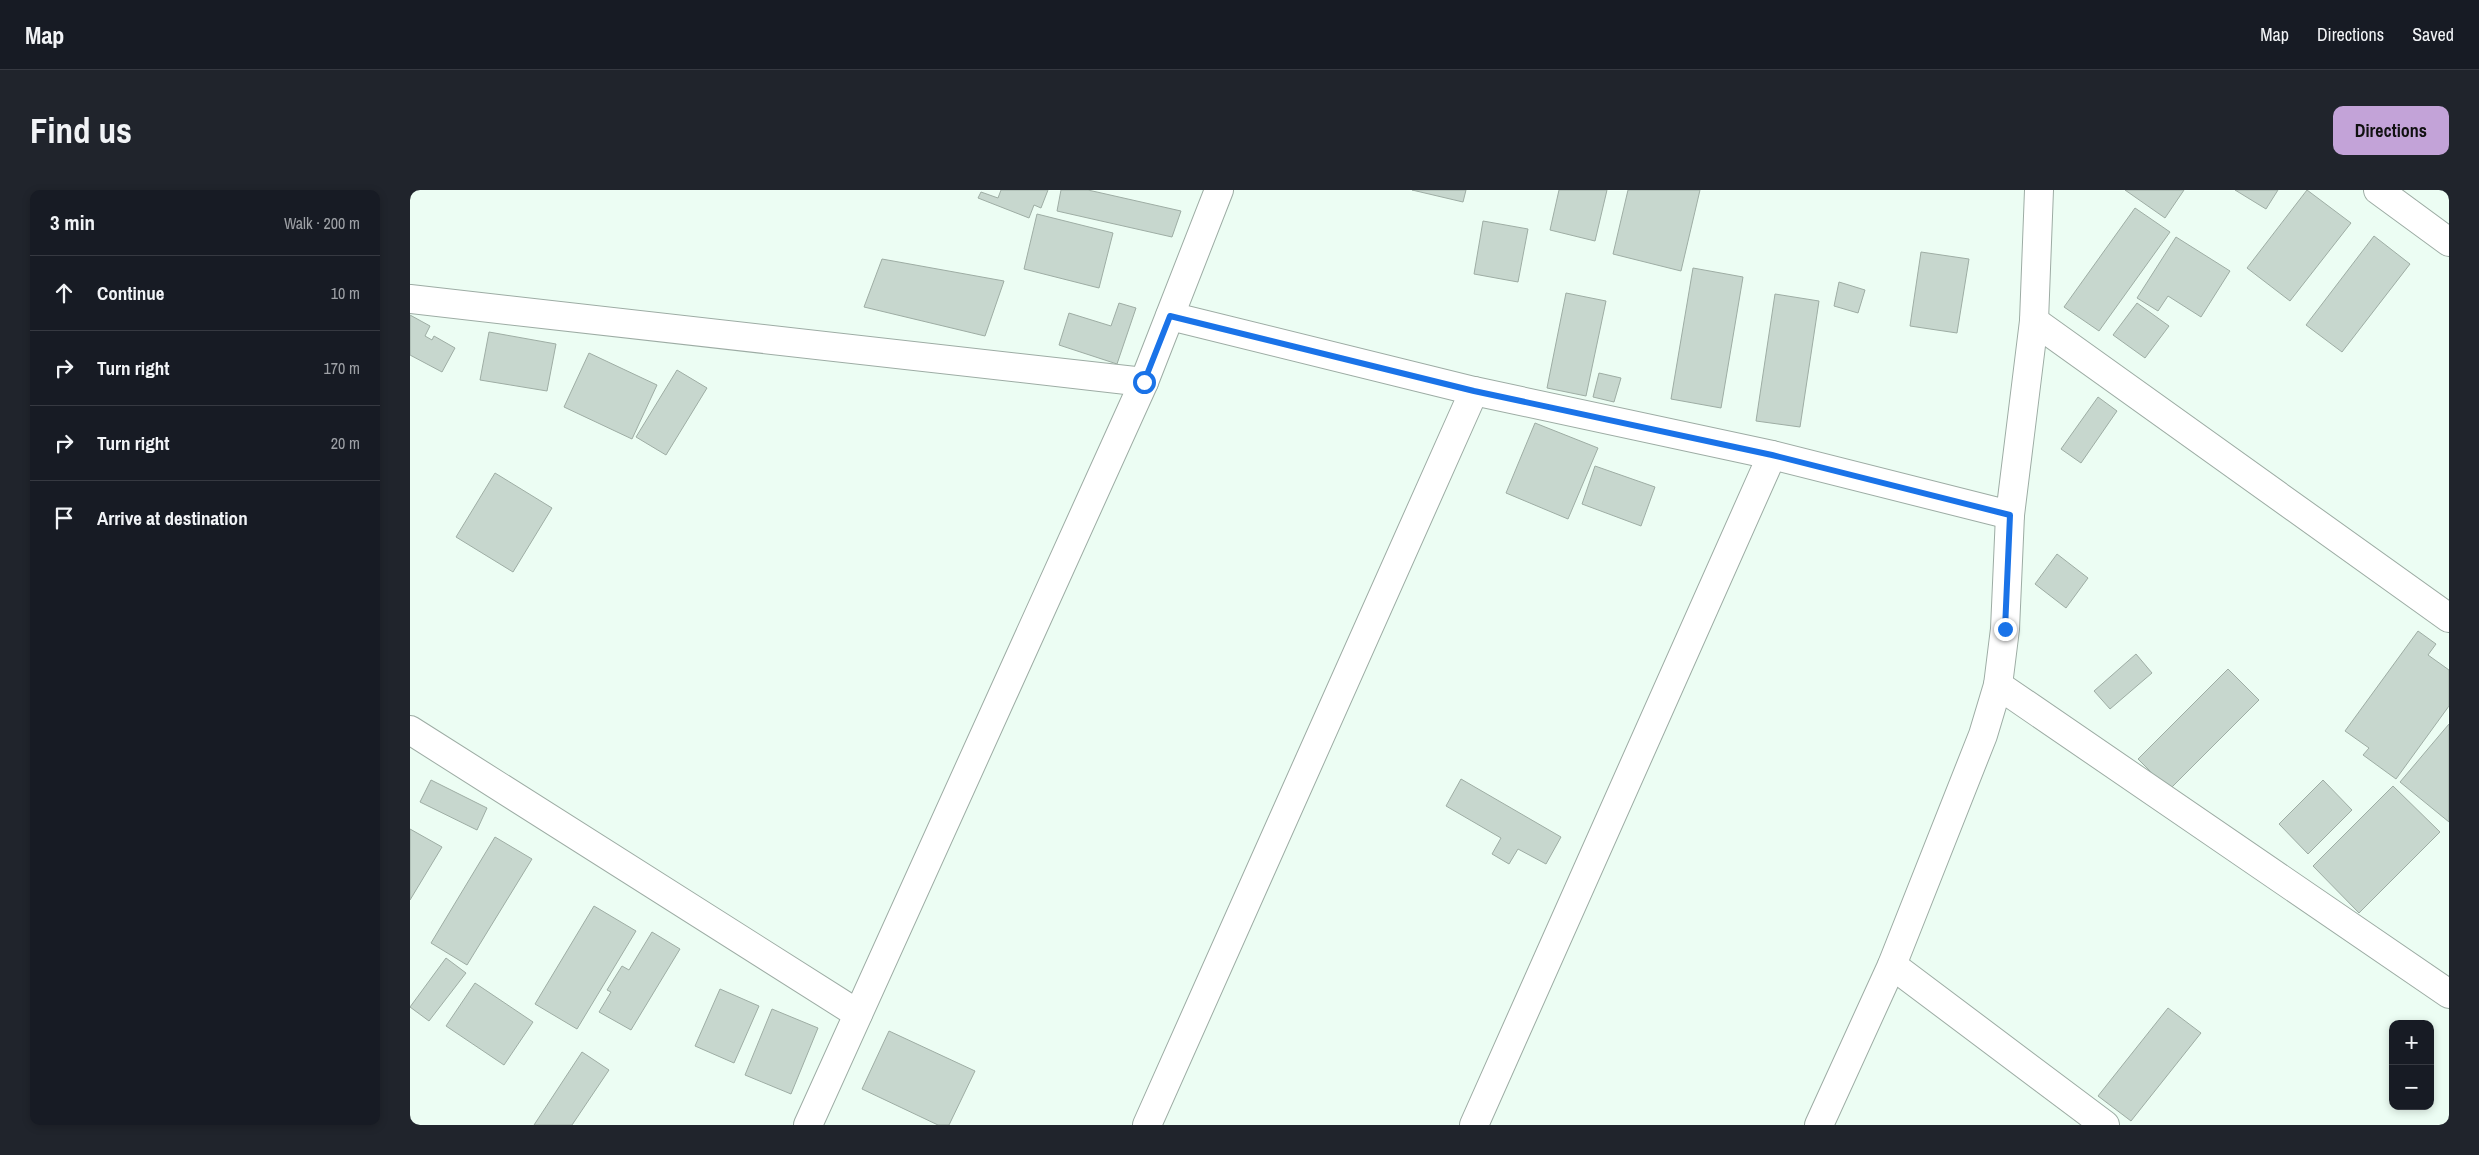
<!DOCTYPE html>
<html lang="en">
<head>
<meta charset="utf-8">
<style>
	:root { --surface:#171b24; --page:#20242c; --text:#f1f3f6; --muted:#9ea1a6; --line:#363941; --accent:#c3a3d8 }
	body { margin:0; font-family:"Archivo Narrow",sans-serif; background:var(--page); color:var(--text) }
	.controls { position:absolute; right:15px; bottom:15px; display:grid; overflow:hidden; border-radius:10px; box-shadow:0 2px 8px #0003 }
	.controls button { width:45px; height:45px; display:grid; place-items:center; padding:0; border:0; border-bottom:1px solid var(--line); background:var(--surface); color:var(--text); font:25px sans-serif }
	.stop { position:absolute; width:15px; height:15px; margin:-11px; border:4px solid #1a73e8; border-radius:50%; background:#fff }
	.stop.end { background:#1a73e8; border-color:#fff; box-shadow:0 1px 5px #0008 }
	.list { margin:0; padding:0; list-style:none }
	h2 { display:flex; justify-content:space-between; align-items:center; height:65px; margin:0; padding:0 20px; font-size:21px }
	h2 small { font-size:16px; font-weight:400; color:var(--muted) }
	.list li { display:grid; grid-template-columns:32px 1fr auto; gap:15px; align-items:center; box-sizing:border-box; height:75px; padding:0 20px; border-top:1px solid var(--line) }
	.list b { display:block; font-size:19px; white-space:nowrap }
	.list em { font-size:16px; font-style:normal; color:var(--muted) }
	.icon { flex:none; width:28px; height:28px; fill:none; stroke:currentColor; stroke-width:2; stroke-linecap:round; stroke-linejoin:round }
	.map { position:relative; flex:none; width:2039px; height:935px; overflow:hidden; border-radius:10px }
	header { display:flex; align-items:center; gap:30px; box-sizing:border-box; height:70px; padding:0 25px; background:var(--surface); border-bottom:1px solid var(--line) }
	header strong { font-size:24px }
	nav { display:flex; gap:28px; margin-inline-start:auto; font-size:18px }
	.intro { display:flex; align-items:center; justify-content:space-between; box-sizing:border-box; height:120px; padding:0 30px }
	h1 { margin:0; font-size:35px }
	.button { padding:12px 22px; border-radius:10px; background:var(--accent); color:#111; font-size:18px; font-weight:700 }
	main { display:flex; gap:30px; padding:0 30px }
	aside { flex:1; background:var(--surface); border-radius:10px; box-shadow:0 2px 8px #0003 }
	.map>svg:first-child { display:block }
	.building { fill:#c7d7ce; stroke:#9eada4 }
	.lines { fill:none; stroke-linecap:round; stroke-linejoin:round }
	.minor-casing { stroke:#9daca4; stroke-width:30 }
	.minor { stroke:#fff; stroke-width:28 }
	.route { stroke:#1a73e8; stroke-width:6 }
</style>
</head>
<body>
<header>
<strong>Map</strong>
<nav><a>Map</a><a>Directions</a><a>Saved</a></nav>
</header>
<div class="intro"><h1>Find us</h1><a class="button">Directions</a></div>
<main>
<aside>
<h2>3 min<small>Walk · 200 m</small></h2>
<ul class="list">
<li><svg class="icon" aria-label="ahead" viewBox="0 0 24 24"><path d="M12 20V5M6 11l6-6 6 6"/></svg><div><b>Continue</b></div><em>10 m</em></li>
<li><svg class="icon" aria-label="right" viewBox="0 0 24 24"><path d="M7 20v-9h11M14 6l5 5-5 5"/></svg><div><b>Turn right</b></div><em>170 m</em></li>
<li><svg class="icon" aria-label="right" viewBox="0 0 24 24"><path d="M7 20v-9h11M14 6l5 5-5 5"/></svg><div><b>Turn right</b></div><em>20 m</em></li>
<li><svg class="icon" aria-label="arrive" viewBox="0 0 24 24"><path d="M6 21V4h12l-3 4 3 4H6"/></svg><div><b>Arrive at destination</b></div></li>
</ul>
</aside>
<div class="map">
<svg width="2039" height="935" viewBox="0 0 2039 935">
	<rect width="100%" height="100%" fill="#ecfdf3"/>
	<g class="building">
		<path d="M591,0H638L631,18L624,15L619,28L568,8L571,2L588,8Z"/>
		<path d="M651,0H678L771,21L762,47L647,21Z"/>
		<path d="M1002,0H1056L1053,12Z"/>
		<path d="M1149,0H1197L1185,51L1140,40Z"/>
		<path d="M1218,0H1290L1271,81L1203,64Z"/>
		<path d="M1715,0H1774L1755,28Z"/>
		<path d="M1825,0H1868L1856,19Z"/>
		<path d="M1897,0L1941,33L1880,111L1837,78Z"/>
		<path d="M1725,18L1760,42L1689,141L1654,117Z"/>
		<path d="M627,24L703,43L689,98L614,79Z"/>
		<path d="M1073,31L1118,39L1108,92L1064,84Z"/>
		<path d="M1964,46L2000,74L1932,162L1896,135Z"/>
		<path d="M1766,47L1820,81L1791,127L1758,106L1748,121L1727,108Z"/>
		<path d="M1511,62L1559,69L1547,143L1500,136Z"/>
		<path d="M472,69L594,91L575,146L454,117Z"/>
		<path d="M1283,78L1333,87L1311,218L1261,209Z"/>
		<path d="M1429,92L1455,100L1448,123L1424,116Z"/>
		<path d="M1156,103L1196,111L1176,206L1137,198Z"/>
		<path d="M1365,104L1409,111L1390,237L1346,231Z"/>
		<path d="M709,113L726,118L707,174L649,155L659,123L701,136Z"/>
		<path d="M1727,113L1759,136L1735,168L1703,145Z"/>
		<path d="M0,125L20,136L15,146L22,150L24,146L45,158L32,182L0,165Z"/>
		<path d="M79,142L146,154L137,201L70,190Z"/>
		<path d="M179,163L247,195L222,249L154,217Z"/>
		<path d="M267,180L297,198L256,265L226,247Z"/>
		<path d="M1189,183L1211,188L1204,212L1183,207Z"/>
		<path d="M1688,207L1707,221L1671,273L1651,259Z"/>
		<path d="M1125,233L1188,258L1158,329L1096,303Z"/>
		<path d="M1185,276L1245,297L1231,336L1172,314Z"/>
		<path d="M85,283L142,318L103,382L46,347Z"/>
		<path d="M1647,364L1678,388L1656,418L1625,394Z"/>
		<path d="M2008,441L2026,454L2018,465L2039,480V516L1986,589L1953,565L1959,558L1935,541Z"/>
		<path d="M1726,464L1742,483L1700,519L1684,501Z"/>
		<path d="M1818,479L1849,510L1759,600L1728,569Z"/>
		<path d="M2039,534V632L1990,592Z"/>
		<path d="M1051,589L1151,647L1136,674L1108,659L1099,674L1082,664L1091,648L1036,616Z"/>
		<path d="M21,590L77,618L67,640L10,612Z"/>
		<path d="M1913,590L1942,620L1898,664L1869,634Z"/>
		<path d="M1983,596L2030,642L1949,723L1903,676Z"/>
		<path d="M0,639L32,657L0,710Z"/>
		<path d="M85,647L122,669L57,775L21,753Z"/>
		<path d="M184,716L226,741L167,839L125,814Z"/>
		<path d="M242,742L270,759L221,840L189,822L201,802L197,800L212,776L219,780Z"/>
		<path d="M36,768L56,783L19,831L0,817Z"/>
		<path d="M65,793L123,832L94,875L36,836Z"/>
		<path d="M310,799L349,816L324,873L285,856Z"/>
		<path d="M1758,818L1791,843L1721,931L1688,906Z"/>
		<path d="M362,819L408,838L381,904L335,885Z"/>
		<path d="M479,841L565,881L539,935H528L452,899Z"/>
		<path d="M172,862L199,880L162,935H124Z"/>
	</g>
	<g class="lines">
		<defs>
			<g id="minor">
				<path d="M1968,0L2039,52"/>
				<path d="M0,109L734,192"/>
				<path d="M760,126L1064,201L1362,265L1600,325"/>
				<path d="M1624,131L2039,428"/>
				<path d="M1588,495L2039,804"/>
				<path d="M0,540L448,824"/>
				<path d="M1482,775L1695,935"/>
				<path d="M398,935L734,192L809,0"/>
				<path d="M737,935L1064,201"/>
				<path d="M1064,935L1362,265"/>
				<path d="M1409,935L1482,775L1573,545L1588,495L1595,439L1600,325L1624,131L1629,0"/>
			</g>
		</defs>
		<use href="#minor" class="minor-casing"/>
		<use href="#minor" class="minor"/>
	</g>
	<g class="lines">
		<path class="route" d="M734,192L760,126L1064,201L1362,265L1600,325L1595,439"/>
	</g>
</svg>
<div class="controls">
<button>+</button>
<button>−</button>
</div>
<div class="stop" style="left:734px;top:192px"></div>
<div class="stop end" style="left:1595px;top:439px"></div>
</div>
</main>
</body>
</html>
